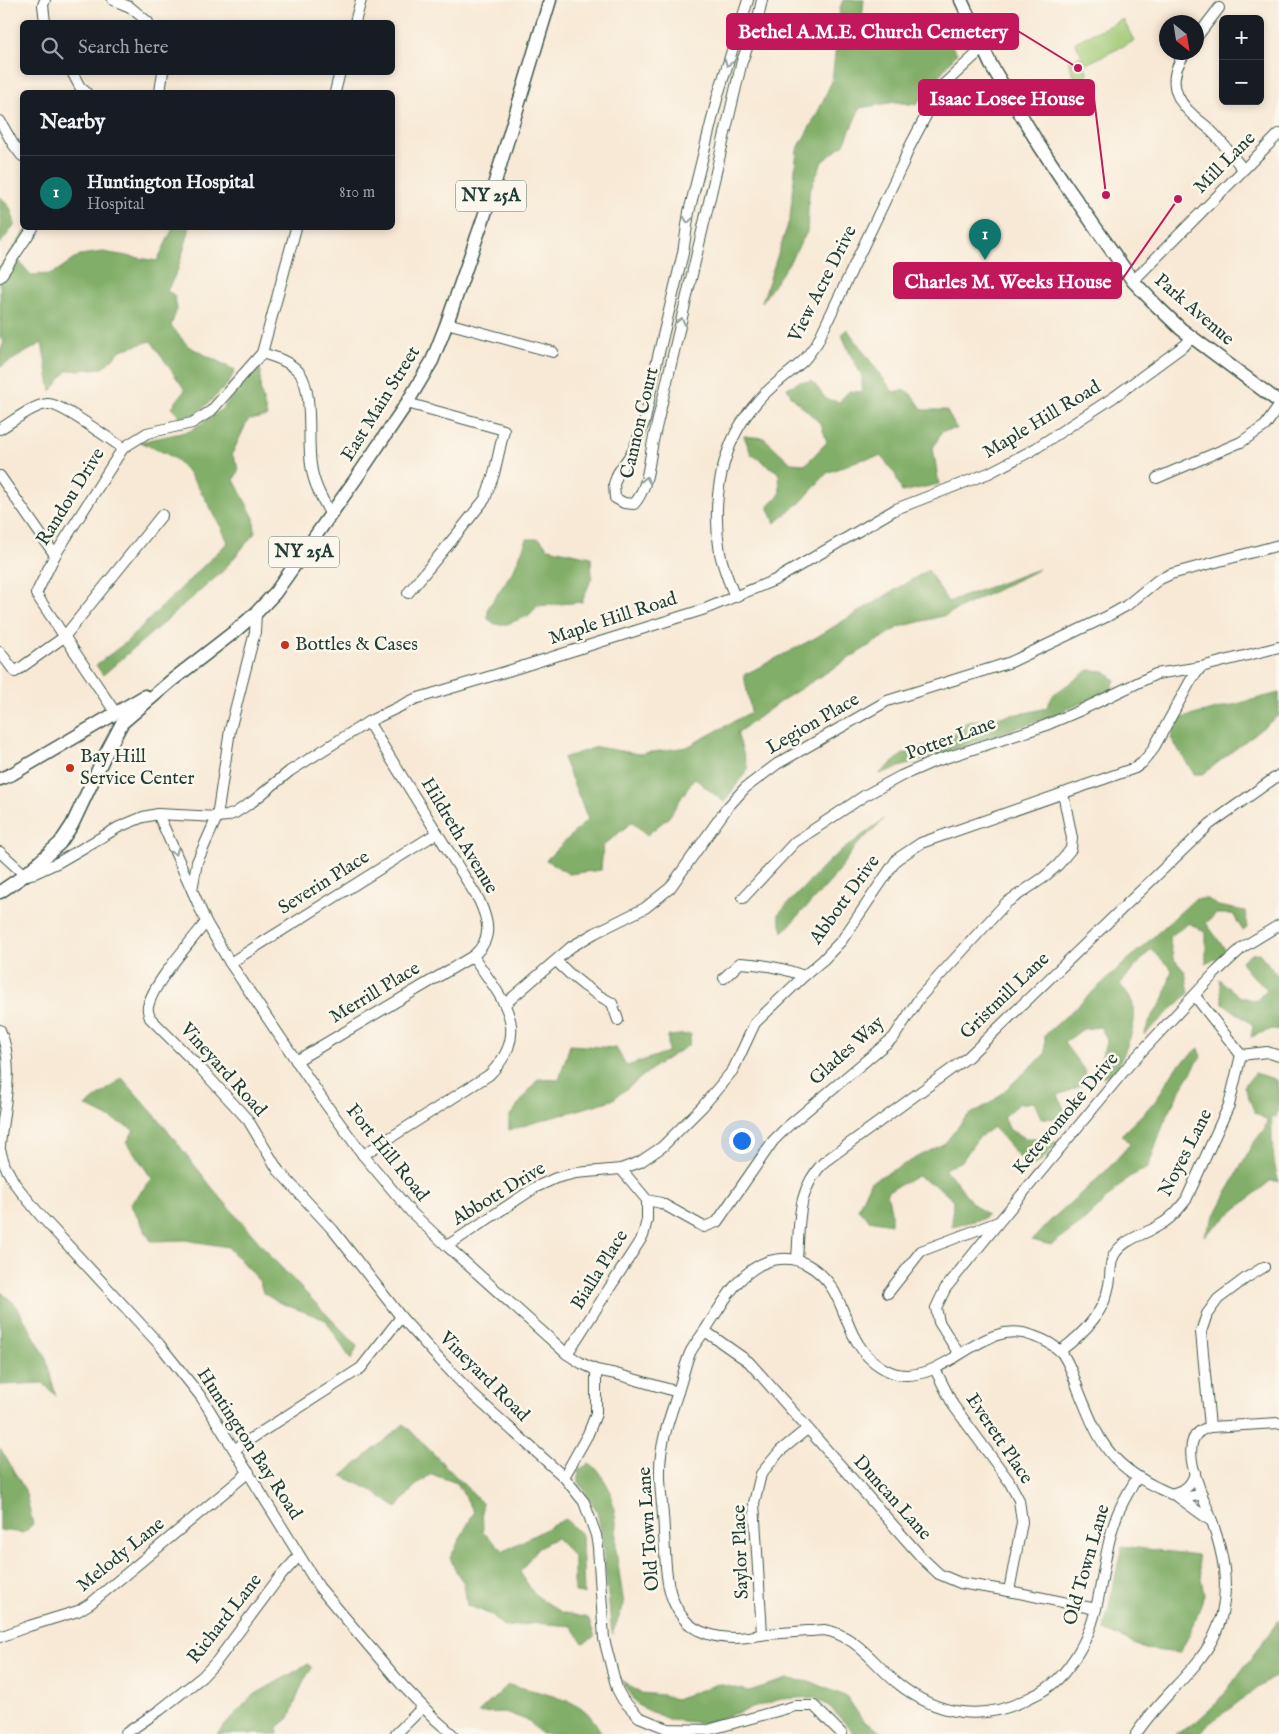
<!DOCTYPE html>
<html lang="en">
<head>
<meta charset="utf-8">
<style>
	:root { --surface:#171b24; --page:#20242c; --text:#f1f3f6; --muted:#9ea1a6; --line:#363941; --accent:#0f766e }
	body { margin:0; font-family:"IM FELL English",serif; background:var(--page); color:var(--text) }
	.controls { position:absolute; right:15px; top:15px; display:grid; overflow:hidden; border-radius:8px; box-shadow:0 2px 8px #0003 }
	.controls button { width:45px; height:45px; display:grid; place-items:center; padding:0; border:0; border-bottom:1px solid var(--line); background:var(--surface); color:var(--text); font:25px sans-serif }
	.compass { position:absolute; left:1159px; top:15px; width:45px; height:45px; border-radius:50%; background:var(--surface); box-shadow:0 2px 8px #0003; rotate:150deg }
	.you { position:absolute; left:741px; top:1140px; width:18px; height:18px; margin:-12px; border:4px solid #fff; border-radius:50%; background:#1a73e8; box-shadow:0 0 0 8px #1a73e833 }
	.badge { display:grid; place-items:center; width:32px; height:32px; border-radius:50%; background:var(--accent); color:#fff; font-size:16px; font-weight:700 }
	.pin { position:absolute; translate:-50% -41px; filter:drop-shadow(0 1px 2px #0008) }
	.pin::after { content:''; position:absolute; top:26px; width:18px; height:15px; background:inherit; clip-path:polygon(0 0,100% 0,50% 100%) }
	.list { margin:0; padding:0; list-style:none }
	h2 { display:flex; justify-content:space-between; align-items:center; height:65px; margin:0; padding:0 20px; font-size:21px }
	h2 small { font-size:16px; font-weight:400; color:var(--muted) }
	.list li { display:grid; grid-template-columns:32px 1fr auto; gap:15px; align-items:center; box-sizing:border-box; height:75px; padding:0 20px; border-top:1px solid var(--line) }
	.list b { display:block; font-size:19px; white-space:nowrap }
	.list p { margin:0; font-size:16px; white-space:nowrap; color:var(--muted) }
	.list em { font-size:16px; font-style:normal; color:var(--muted) }
	.icon { flex:none; width:28px; height:28px; fill:none; stroke:currentColor; stroke-width:2; stroke-linecap:round; stroke-linejoin:round }
	.map { position:relative; flex:none; width:1279px; height:1734px; overflow:hidden }
	.search { position:absolute; background:var(--surface); box-shadow:0 2px 8px #0003; left:20px; top:20px; width:375px; height:55px; display:flex; align-items:center; gap:12px; box-sizing:border-box; padding:0 18px; border-radius:8px; color:var(--muted); font-size:19px }
	.panel { position:absolute; background:var(--surface); box-shadow:0 2px 8px #0003; left:20px; top:90px; width:375px; height:140px; border-radius:8px }
	.map>svg:first-child { display:block }
	.green { fill:#a2ca76; stroke:#608455 }
	.forest { fill:#81ae67; stroke:#50764e }
	.lines { fill:none; stroke-linecap:round; stroke-linejoin:round }
	.minor-casing { stroke:#40574c; stroke-width:12 }
	.major-casing { stroke:#40574c; stroke-width:15 }
	.minor { stroke:#fff; stroke-width:10 }
	.major { stroke:#fff; stroke-width:12 }
	.oneway { stroke:#8f9e9a }
	.poi-dot { fill:#c8321e; stroke:#fbf7ec; stroke-width:2 }
	.labels { text-anchor:middle; dominant-baseline:central; stroke-width:5; stroke-linejoin:round; paint-order:stroke }
	.shield { fill:#fbf7ec; stroke:#61756b; stroke-width:1 }
	.shield-label { font-size:18px; font-weight:bold; fill:#1f3d34 }
	.street-label { font-size:19px; fill:#1f3d34; stroke:#fbf7ec }
	.poi-label { font-size:19px; fill:#1f3d34; stroke:#fbf7ec; text-anchor:start }
	.leader { fill:none; stroke:#c2185b; stroke-width:2 }
	.callout-dot { fill:#c2185b; stroke:#fbf7ec; stroke-width:2 }
	.callout { fill:#c2185b; stroke:#c2185b; stroke-width:2 }
	.callout-label { font-size:20px; text-anchor:middle; font-weight:bold; fill:#fff }
</style>
</head>
<body>
<div class="map">
<svg width="1279" height="1734" viewBox="0 0 1279 1734">
	<rect width="100%" height="100%" fill="#fbf7ec"/>
	<filter id="ink" filterUnits="userSpaceOnUse"><feTurbulence type="fractalNoise" baseFrequency=".02" numOctaves="2"/><feDisplacementMap in="SourceGraphic" scale="10" xChannelSelector="R" yChannelSelector="G"/><feConvolveMatrix kernelMatrix="1 2 1 2 8 2 1 2 1" color-interpolation-filters="sRGB"/></filter>
	<filter id="wash" filterUnits="userSpaceOnUse"><feTurbulence type="fractalNoise" baseFrequency=".0096" numOctaves="4" result="noise"/><feDisplacementMap in="SourceGraphic" scale="20" xChannelSelector="R" yChannelSelector="G"/><feGaussianBlur stdDeviation="1.12" result="paint"/><feColorMatrix in="noise" values="0 0 0 0 0 0 0 0 0 0 0 0 0 0 0 0 0 1.4 0 .05"/><feComposite in="paint" operator="in"/></filter>
	<g filter="url(#wash)">
		<rect width="100%" height="100%" fill="#f8e9d6"/>
		<g class="green">
			<path d="M1123,19L1134,41L1086,64L1075,42Z"/>
			<path d="M1080,56L1088,74L1076,80L1068,62Z"/>
		</g>
		<g class="forest">
			<path d="M843,0H864L862,18L887,23L910,33L944,36L957,53L916,105L895,102L860,108L844,144L822,162L809,192L807,232L791,260L762,302L790,218L797,150L817,114L832,81L840,8Z"/>
			<path d="M0,196L11,209L15,224L0,244Z"/>
			<path d="M28,228H31L19,261L31,275L52,274L80,255L103,252L157,261L173,228H190L178,269L167,291L174,295L177,308L171,326L188,346L235,370L229,383L198,413L181,418L172,407L185,390L151,341L121,350L103,368L67,371L51,391L42,343L0,367V351L4,342L0,338V267Z"/>
			<path d="M847,329L893,392C911,387 913,397 923,410H946L957,429L942,431L933,448L939,484L902,492L895,474L881,456L859,460L827,473L801,502L775,523L768,506L780,494L779,473L751,454L744,436L764,438L791,463L806,464L827,442L821,424L792,397L787,388L799,382L812,381L826,399L839,402L849,391L862,392V376L851,356L842,335Z"/>
			<path d="M256,368L261,371L260,388L267,417L248,420L232,454L239,469L234,480L254,518L255,533L222,572L103,675L96,665L125,643L228,542C219,522 192,471 175,459C165,452 151,447 140,442L190,431L222,409Z"/>
			<path d="M527,539H540L548,548L591,557L592,577L582,602L538,606L528,616L507,624H495L488,619V608L514,569Z"/>
			<path d="M1039,569L946,615L899,627L781,701L737,733L748,769L724,802L694,778L669,817L647,835L632,822L603,846L601,870L569,874L546,860L588,819L563,758L597,747L639,754L687,747L751,712L744,675L815,638L928,570L948,602Z"/>
			<path d="M1089,670L1104,671L1115,680L1111,689L1058,714L879,774L903,754L947,740L966,722L1030,712L1046,708L1054,694Z"/>
			<path d="M1279,693V715L1203,774H1194L1171,738L1178,719Z"/>
			<path d="M884,819L855,847L831,881L783,932L778,914L831,859Z"/>
			<path d="M1195,899H1208L1218,906L1245,911L1247,928L1243,931L1233,914H1216L1206,923L1227,952L1206,964V933L1189,923L1169,937L1173,958L1185,972L1189,993L1144,1035L1150,1020L1164,999L1172,970L1151,949L1120,984C1123,989 1128,994 1131,1000C1142,1020 1124,1052 1116,1071L1102,1077L1101,1058L1107,1040L1101,1027L1083,1029L1064,1043L1085,1071L1087,1081L1076,1088L1058,1095L1066,1114L1060,1119L1041,1118L1034,1102L1018,1104L1003,1117L1010,1130L1025,1138H1047L1058,1143L1040,1162L1028,1167L993,1127L977,1139L962,1161L944,1169L957,1182L971,1202L987,1215L982,1219L952,1226L953,1200L937,1186L917,1176L887,1192L891,1211V1224L869,1220L858,1209L870,1182L945,1143L966,1117L992,1102L1045,1054V1035Z"/>
			<path d="M1259,953L1279,977V1028L1278,1030L1272,1029L1251,1037L1253,1025L1223,1003L1219,979L1239,996L1256,1001L1267,989L1247,971L1241,961L1252,954Z"/>
			<path d="M691,1034L689,1045L657,1065L612,1100L509,1130V1117L538,1079L559,1080L570,1045L616,1048L627,1066L668,1052V1036Z"/>
			<path d="M1199,1048L1201,1056L1177,1096L1164,1122L1148,1168L1129,1177L1083,1222L1051,1245L1032,1240L1052,1219L1106,1171L1130,1144L1122,1134L1154,1103L1175,1069Z"/>
			<path d="M1255,1073L1277,1080C1279,1090 1279,1107 1276,1117L1272,1116C1271,1132 1273,1168 1279,1181H1270L1204,1236L1252,1145L1265,1128L1267,1120L1255,1113L1244,1086Z"/>
			<path d="M122,1078L160,1121L214,1190L277,1263L357,1346L351,1360L326,1320L278,1302L263,1293L260,1282L228,1247L185,1240L151,1241L130,1204L152,1179L127,1142L134,1130L86,1106Z"/>
			<path d="M1,1292L16,1305L45,1355L56,1396L43,1383L0,1385Z"/>
			<path d="M404,1424L482,1503L483,1532L504,1551L565,1519L582,1535L584,1595L574,1591V1556L556,1538L537,1548L520,1572L534,1594L561,1612L588,1618L595,1637L583,1643L572,1626L536,1623L504,1627L492,1615L467,1605L464,1583L457,1573L450,1558L474,1512L457,1483L431,1474L413,1488L397,1508L371,1490L342,1476Z"/>
			<path d="M0,1448L25,1490L33,1524L24,1533L0,1530Z"/>
			<path d="M589,1464L599,1471L611,1492L616,1521V1551L624,1605L612,1634L602,1536L597,1511L579,1482L578,1470Z"/>
			<path d="M1122,1546L1197,1555L1204,1595L1194,1625L1180,1653L1145,1649L1104,1630Z"/>
			<path d="M1279,1620V1673L1207,1725L1200,1734H1176L1196,1722L1219,1701Z"/>
			<path d="M308,1664L312,1668L304,1680L289,1718L278,1727V1734H217L252,1696Z"/>
			<path d="M787,1679L812,1682L847,1697L863,1721L884,1734H855L829,1706L813,1697L781,1699L705,1723L670,1720L639,1706L621,1680L640,1693L663,1695L675,1699L718,1684L749,1691Z"/>
			<path d="M508,1685C526,1688 561,1697 577,1705C588,1711 595,1722 601,1732L599,1734H541L529,1721L505,1712L478,1713Z"/>
		</g>
	</g>
	<g filter="url(#ink)">
		<g class="lines">
			<defs>
				<g id="minor">
					<path d="M45,0L43,5L45,22"/>
					<path d="M113,0L130,7L148,22"/>
					<path d="M748,0L718,95L689,212L683,253L655,369L645,420L633,451L618,473L614,484L615,498L624,503L634,504C648,489 649,462 653,441L742,61L757,22L762,0"/>
					<path d="M355,22L361,0"/>
					<path d="M1196,38L1219,8"/>
					<path d="M1186,52C1167,77 1173,98 1195,117C1200,122 1206,125 1210,130C1222,141 1232,156 1243,169"/>
					<path d="M72,72L80,87L86,92"/>
					<path d="M160,92L163,72"/>
					<path d="M335,92L340,72"/>
					<path d="M0,121L13,144L22,156"/>
					<path d="M0,277L33,228"/>
					<path d="M1133,281L1279,134"/>
					<path d="M447,323L553,352"/>
					<path d="M262,353C275,357 289,361 299,372C314,390 307,440 311,465C313,483 322,499 331,515"/>
					<path d="M407,403L504,430L494,474L485,499L457,534L408,593"/>
					<path d="M0,429C12,422 33,405 47,404C60,402 109,439 123,448"/>
					<path d="M0,476L55,555"/>
					<path d="M1157,478L1241,442L1265,426L1279,406"/>
					<path d="M735,597C729,582 723,568 720,553C711,501 721,442 757,402C770,386 788,375 803,361C808,356 812,349 817,343L903,163L909,148L941,87L983,48"/>
					<path d="M256,613L255,632L230,730L217,817L197,862L192,890L206,922L230,963L325,1103L363,1155L411,1212L447,1246L567,1354L581,1363L596,1370L616,1374L678,1392"/>
					<path d="M0,652L15,672L64,637L162,515"/>
					<path d="M115,712L36,594L55,555L123,448L147,433L192,423L211,411L262,353L296,228"/>
					<path d="M158,814L192,890"/>
					<path d="M0,852L25,875L35,873L59,862L119,827L143,817L158,814L217,817L227,816L235,813L252,802L290,771L368,722L415,699L508,671L705,609L775,580L896,509L989,473L1033,450L1114,397L1185,345L1192,337"/>
					<path d="M743,898L795,842L864,796L901,776L933,762L1044,726L1079,711L1156,674L1201,667"/>
					<path d="M206,922C191,942 152,984 148,1007C147,1011 149,1014 150,1018L202,1070L248,1120L278,1170L333,1230L401,1317L439,1359L473,1395L564,1477L584,1502L596,1535L598,1547L604,1639L617,1689L623,1700L639,1717L668,1729L708,1730L795,1706H814L842,1734"/>
					<path d="M556,961C573,978 590,992 612,1003L618,1020"/>
					<path d="M230,963L437,833"/>
					<path d="M724,978L740,963C762,964 783,968 804,976"/>
					<path d="M505,1004L571,947L595,933L645,908L670,888L727,808L745,788L777,764L887,701L1011,662L1108,616L1126,606L1158,580L1171,574L1279,545"/>
					<path d="M0,1030C16,1066 3,1108 0,1146"/>
					<path d="M1241,1055L1267,1052L1279,1056"/>
					<path d="M296,1061L473,956C493,939 489,922 479,900L368,722"/>
					<path d="M0,1150L5,1166L15,1184L40,1215L159,1344L202,1398L319,1587L402,1685L436,1720L452,1734"/>
					<path d="M363,1155L489,1075C535,1030 500,997 473,956"/>
					<path d="M621,1169L647,1200L661,1203L704,1227L717,1222L773,1141L787,1127L894,1037L920,997L1006,903L1043,878L1058,865L1071,849L1072,838L1063,793"/>
					<path d="M447,1246L536,1187L556,1178L576,1173L621,1169L640,1162L662,1147L703,1106L733,1070L755,1023L804,976L823,960L842,940L897,859L921,843L1135,768L1142,763L1152,751L1191,680L1201,667L1279,647"/>
					<path d="M797,1259C800,1222 796,1191 824,1162L968,1057L1210,824L1279,775"/>
					<path d="M888,1293L921,1251L998,1222"/>
					<path d="M705,1331L749,1362L923,1559L939,1574L960,1583L1009,1591L1096,1609"/>
					<path d="M1060,1351C1082,1335 1104,1314 1109,1285C1111,1276 1109,1264 1114,1255C1123,1239 1144,1235 1158,1226C1170,1220 1178,1210 1186,1200L1229,1105L1241,1055L1195,996"/>
					<path d="M567,1354L643,1236L647,1220V1200"/>
					<path d="M959,1354L939,1322L936,1308L945,1289L999,1222L1129,1065L1215,973L1243,947L1279,925"/>
					<path d="M935,1369L953,1405L1009,1481L1019,1500L1022,1522L1009,1591"/>
					<path d="M1210,1427L1201,1332L1207,1314L1218,1299L1246,1278L1264,1267"/>
					<path d="M235,1449L361,1368L401,1317"/>
					<path d="M564,1477L588,1434L596,1414V1370"/>
					<path d="M1137,1478C1129,1491 1120,1505 1115,1521C1104,1551 1103,1585 1094,1616C1088,1638 1074,1663 1058,1679C1051,1686 1040,1693 1031,1697C984,1723 937,1716 896,1682C874,1664 856,1635 824,1630C819,1630 814,1631 808,1631C795,1632 781,1633 768,1634C757,1635 746,1638 735,1638C718,1638 695,1633 684,1619C664,1595 666,1563 664,1534C664,1512 659,1490 660,1469C660,1440 673,1409 681,1382C684,1372 686,1361 691,1351C696,1342 704,1333 709,1324C725,1300 739,1271 769,1261C783,1257 796,1258 808,1265C844,1285 841,1324 864,1352C872,1362 885,1371 897,1374C947,1384 982,1316 1033,1336C1042,1339 1054,1345 1061,1352C1069,1362 1074,1377 1078,1389C1098,1438 1106,1462 1156,1487C1175,1496 1181,1500 1202,1494"/>
					<path d="M1171,1494C1184,1490 1192,1487 1195,1472"/>
					<path d="M1178,1497L1211,1521"/>
					<path d="M762,1634L754,1503L761,1474L780,1451L807,1429"/>
					<path d="M0,1637L29,1626L78,1611L91,1603L249,1472"/>
					<path d="M125,1734L160,1710L202,1677L217,1661L278,1579L299,1556"/>
					<path d="M396,1734L423,1707"/>
					<path d="M1136,1734C1176,1674 1233,1654 1224,1569C1222,1552 1217,1536 1212,1521C1205,1501 1185,1461 1193,1440C1196,1432 1202,1429 1210,1427L1279,1423"/>
				</g>
				<g id="major">
					<path d="M961,0L991,65L1039,145L1065,184L1133,281L1158,307L1181,329L1279,402"/>
					<path d="M0,779L12,774L145,696"/>
					<path d="M0,892L25,875L60,843L72,825L104,757L122,723L171,681L234,632L256,613L275,593L355,480L407,403L432,361L447,323L488,205L550,0"/>
				</g>
			</defs>
			<use href="#minor" class="minor-casing"/>
			<use href="#major" class="major-casing"/>
			<use href="#minor" class="minor"/>
			<use href="#major" class="major"/>
		</g>
		<defs><path id="oneway-chevron" d="M-2-3.5L2.5 0L-2 3.5" fill="none" stroke-width="1.6" stroke-linecap="round" stroke-linejoin="round" transform="scale(1.25)"/></defs>
		<g class="oneway">
			<use href="#oneway-chevron" transform="translate(728 63) rotate(108)"/>
			<use href="#oneway-chevron" transform="translate(688 220) rotate(98)"/>
			<use href="#oneway-chevron" transform="translate(681 321) rotate(-77)"/>
			<use href="#oneway-chevron" transform="translate(646 480) rotate(-81)"/>
			<use href="#oneway-chevron" transform="translate(175 852) rotate(66)"/>
		</g>
	</g>
	<g class="poi-dot">
		<circle cx="285" cy="645" r="5"/>
		<circle cx="70" cy="768" r="5"/>
	</g>
	<g class="labels">
		<g class="shield">
			<rect x="456" y="180.5" width="70" height="31" rx="4"/>
			<rect x="269" y="536.5" width="70" height="31" rx="4"/>
		</g>
		<g class="shield-label">
			<text x="491" y="196">NY 25A</text>
			<text x="304" y="552">NY 25A</text>
		</g>
		<g class="street-label">
			<text transform="translate(1225 163) rotate(-45)">Mill Lane</text>
			<text transform="translate(823 284) rotate(-63)">View Acre Drive</text>
			<text transform="translate(1194 310) rotate(41)">Park Avenue</text>
			<text transform="translate(381 404) rotate(-58)">East Main Street</text>
			<text transform="translate(1042 420) rotate(-31)">Maple Hill Road</text>
			<text transform="translate(640 423) rotate(-77)">Cannon Court</text>
			<text transform="translate(71 497) rotate(-58)">Randou Drive</text>
			<text transform="translate(613 619) rotate(-18)">Maple Hill Road</text>
			<text transform="translate(813 724) rotate(-30)">Legion Place</text>
			<text transform="translate(951 739) rotate(-20)">Potter Lane</text>
			<text transform="translate(459 836) rotate(59)">Hildreth Avenue</text>
			<text transform="translate(324 883) rotate(-32)">Severin Place</text>
			<text transform="translate(845 900) rotate(-54)">Abbott Drive</text>
			<text transform="translate(375 993) rotate(-31)">Merrill Place</text>
			<text transform="translate(1005 996) rotate(-44)">Gristmill Lane</text>
			<text transform="translate(847 1051) rotate(-42)">Glades Way</text>
			<text transform="translate(223 1070) rotate(48)">Vineyard Road</text>
			<text transform="translate(1066 1114) rotate(-50)">Ketewomoke Drive</text>
			<text transform="translate(387 1153) rotate(51)">Fort Hill Road</text>
			<text transform="translate(1186 1153) rotate(-63)">Noyes Lane</text>
			<text transform="translate(499 1194) rotate(-31)">Abbott Drive</text>
			<text transform="translate(600 1270) rotate(-58)">Bialla Place</text>
			<text transform="translate(484 1377) rotate(45)">Vineyard Road</text>
			<text transform="translate(999 1439) rotate(56)">Everett Place</text>
			<text transform="translate(249 1444) rotate(57)">Huntington Bay Road</text>
			<text transform="translate(892 1498) rotate(48)">Duncan Lane</text>
			<text transform="translate(649 1529) rotate(-94)">Old Town Lane</text>
			<text transform="translate(741 1552) rotate(-92)">Saylor Place</text>
			<text transform="translate(121 1555) rotate(-39)">Melody Lane</text>
			<text transform="translate(1087 1565) rotate(-74)">Old Town Lane</text>
			<text transform="translate(225 1619) rotate(-52)">Richard Lane</text>
		</g>
		<g class="poi-label">
			<text x="295" y="645">Bottles &amp; Cases</text>
			<text x="80" y="757">Bay Hill<tspan x="80" dy="22">Service Center</tspan></text>
		</g>
	</g>
	<path class="leader" d="M1078 68L1018 31M1106 195L1094 98M1178 199L1121 281"/>
	<g class="callout-dot">
		<circle cx="1078" cy="68" r="5"/>
		<circle cx="1106" cy="195" r="5"/>
		<circle cx="1178" cy="199" r="5"/>
	</g>
	<g class="callout">
		<rect x="727" y="14" width="291" height="35" rx="5"/>
		<rect x="919" y="80" width="175" height="35" rx="5"/>
		<rect x="894" y="263" width="227" height="35" rx="5"/>
	</g>
	<g class="callout-label">
		<text x="873" y="38">Bethel A.M.E. Church Cemetery</text>
		<text x="1007" y="105">Isaac Losee House</text>
		<text x="1008" y="288">Charles M. Weeks House</text>
	</g>
</svg>
<div class="controls">
<button>+</button>
<button>−</button>
</div>
<svg class="compass" viewBox="-18 -18 36 36"><path d="M0-13l5 13h-10z" fill="#e53935"/><path d="M0 13l5-13h-10z" fill="#9ea1a6"/></svg>
<div class="you"></div>
<div class="pin badge" style="left:985px;top:260px">1</div>
<div class="search"><svg class="icon" aria-label="search" viewBox="0 0 24 24"><circle cx="10" cy="10" r="6"/><path d="M15 15l6 6"/></svg>Search here</div>
<section class="panel">
<h2>Nearby<small></small></h2>
<ul class="list">
<li><span class="badge">1</span><div><b>Huntington Hospital</b><p>Hospital</p></div><em>810 m</em></li>
</ul>
</section>
</div>
</body>
</html>
